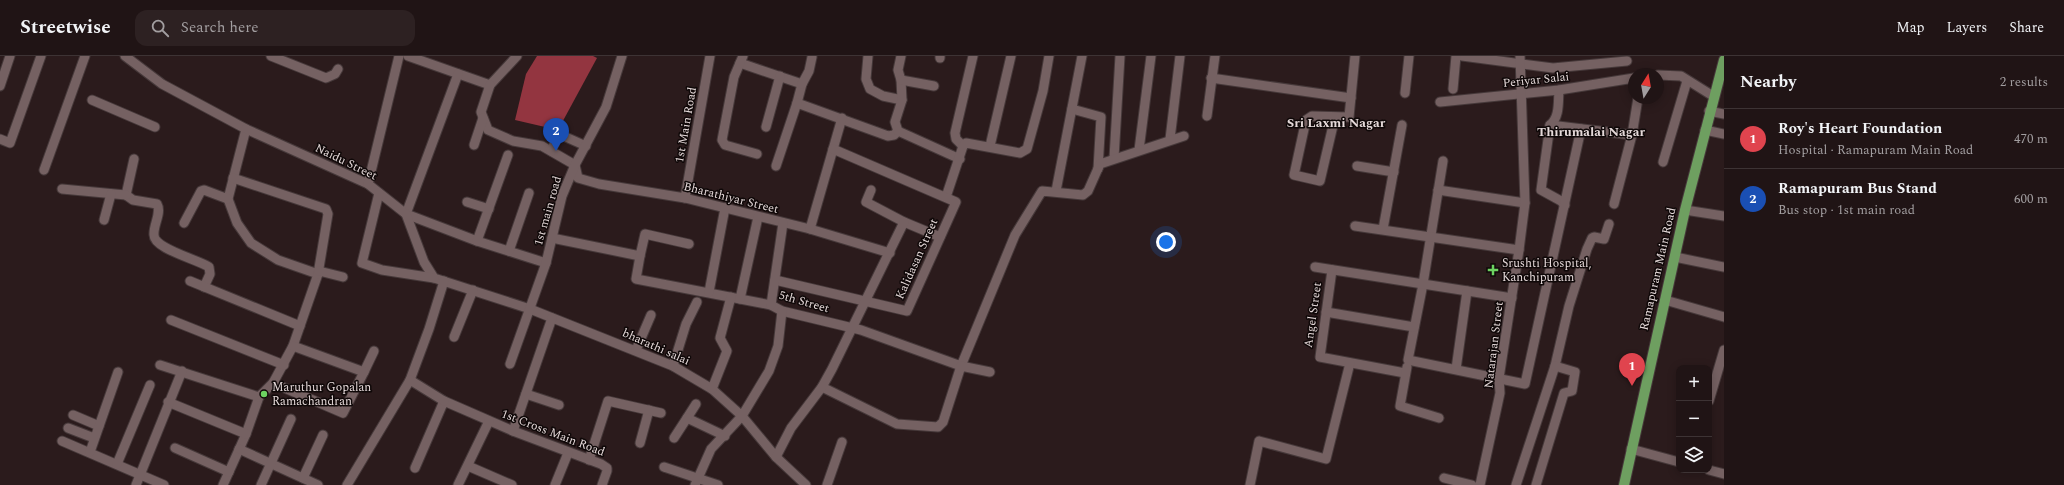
<!DOCTYPE html>
<html lang="en">
<head>
<meta charset="utf-8">
<style>
	:root { --surface:#201415; --page:#2d2122; --text:#f1f3f6; --muted:#a29ea0; --line:#3d3334; --accent:#6dd361 }
	body { margin:0; font-family:Spectral,serif; background:var(--page); color:var(--text) }
	.controls { position:absolute; right:12px; bottom:12px; display:grid; overflow:hidden; border-radius:8px; box-shadow:0 2px 10px #0003 }
	.controls button { width:36px; height:36px; display:grid; place-items:center; padding:0; border:0; border-bottom:1px solid var(--line); background:var(--surface); color:var(--text); font:20px sans-serif }
	.compass { position:absolute; left:1628px; top:12px; width:36px; height:36px; border-radius:50%; background:var(--surface); box-shadow:0 2px 10px #0003; rotate:11deg }
	.you { position:absolute; left:1166px; top:186px; width:14px; height:14px; margin:-10px; border:3px solid #fff; border-radius:50%; background:#1a73e8; box-shadow:0 0 0 6px #1a73e833 }
	.badge { display:grid; place-items:center; width:26px; height:26px; border-radius:50%; background:var(--accent); color:#fff; font-size:13px; font-weight:700 }
	.pin { position:absolute; translate:-50% -33px; filter:drop-shadow(0 1px 2px #0008) }
	.pin::after { content:''; position:absolute; top:21px; width:14px; height:12px; background:inherit; clip-path:polygon(0 0,100% 0,50% 100%) }
	.list { margin:0; padding:0; list-style:none }
	h2 { display:flex; justify-content:space-between; align-items:center; height:52px; margin:0; padding:0 16px; font-size:17px }
	h2 small { font-size:13px; font-weight:400; color:var(--muted) }
	.list li { display:grid; grid-template-columns:26px 1fr auto; gap:12px; align-items:center; box-sizing:border-box; height:60px; padding:0 16px; border-top:1px solid var(--line) }
	.list b { display:block; font-size:15px; white-space:nowrap }
	.list p { margin:0; font-size:13px; white-space:nowrap; color:var(--muted) }
	.list em { font-size:13px; font-style:normal; color:var(--muted) }
	.icon { flex:none; width:22px; height:22px; fill:none; stroke:currentColor; stroke-width:2; stroke-linecap:round; stroke-linejoin:round }
	.map { position:relative; flex:none; width:1724px; height:429px; overflow:hidden }
	header { display:flex; align-items:center; gap:24px; box-sizing:border-box; height:56px; padding:0 20px; background:var(--surface); border-bottom:1px solid var(--line) }
	header strong { font-size:19px }
	nav { display:flex; gap:22px; margin-inline-start:auto; font-size:14px }
	.search { width:280px; height:36px; background:var(--page); display:flex; align-items:center; gap:10px; box-sizing:border-box; padding:0 14px; border-radius:12px; color:var(--muted); font-size:15px }
	main { display:flex }
	aside { flex:1; background:var(--surface) }
	.map>svg:first-child { display:block }
	.water { fill:#933540 }
	.lines { fill:none; stroke-linecap:round; stroke-linejoin:round }
	.minor-casing { stroke:#46393a; stroke-width:11 }
	.major-casing { stroke:#46393a; stroke-width:12 }
	.minor { stroke:#756162; stroke-width:9 }
	.major { stroke:#6e9f60; stroke-width:10 }
	.poi-dot { fill:#6dd361; stroke:#0f0808; stroke-width:1.5 }
	.labels { text-anchor:middle; dominant-baseline:central; stroke-width:3; stroke-linejoin:round; paint-order:stroke }
	.street-label { font-size:12px; fill:#e6dada; stroke:#0f0808 }
	.poi-label { font-size:12px; fill:#e6dada; stroke:#0f0808; text-anchor:start }
	.neighbourhood-label { font-size:13px; font-weight:bold; fill:#e6dada; stroke:#0f0808 }
</style>
</head>
<body>
<header>
<strong>Streetwise</strong>
<div class="search"><svg class="icon" aria-label="search" viewBox="0 0 24 24"><circle cx="10" cy="10" r="6"/><path d="M15 15l6 6"/></svg>Search here</div>
<nav><a>Map</a><a>Layers</a><a>Share</a></nav>
</header>
<main>
<div class="map">
<svg width="1724" height="429" viewBox="0 0 1724 429">
	<rect width="100%" height="100%" fill="#2b1b1c"/>
	<path class="water" d="M537,0H593L597,2L558,74L515,64L526,18Z"/>
	<g class="lines">
		<defs>
			<g id="minor">
				<path d="M125,0L162,28L246,73L228,143L237,167L251,187L278,204L318,218L293,290L273,327L259,341L246,378L223,429"/>
				<path d="M271,0L326,22L335,18L338,13"/>
				<path d="M408,0L490,29L517,0"/>
				<path d="M743,0L740,7L802,28L797,47L888,80L894,79L898,75"/>
				<path d="M868,0L866,23L870,33L883,40L902,44"/>
				<path d="M901,0L898,14L901,24L902,44L895,66L898,75L960,103"/>
				<path d="M1462,0L1553,12L1627,5"/>
				<path d="M940,2V0"/>
				<path d="M740,7L734,21L722,84L725,89L757,98"/>
				<path d="M458,18L406,158L477,185"/>
				<path d="M1658,19L1681,20L1713,40"/>
				<path d="M1211,22L1351,42"/>
				<path d="M901,24L934,30"/>
				<path d="M802,28L809,15L812,1"/>
				<path d="M490,29L481,56L488,74L513,85L542,90L575,109L578,122L599,128L685,142L810,173L890,197"/>
				<path d="M0,30L10,0"/>
				<path d="M1453,33L1456,0"/>
				<path d="M1559,34C1558,46 1560,61 1550,69L1541,134L1561,145L1565,149"/>
				<path d="M1405,37L1409,0"/>
				<path d="M92,44L155,71"/>
				<path d="M1440,46L1559,34L1634,22"/>
				<path d="M1072,53L1101,61L1098,113"/>
				<path d="M1709,55L1724,58"/>
				<path d="M1207,60L1215,0"/>
				<path d="M1335,61L1320,125L1294,119L1306,64L1312,60L1349,61L1355,0"/>
				<path d="M1550,69L1632,79"/>
				<path d="M766,71L780,20"/>
				<path d="M246,73L368,128L406,158L424,206L434,222L530,253L673,310L712,333L742,360L776,401L806,429"/>
				<path d="M1705,74L1724,78"/>
				<path d="M0,83L10,87L41,0"/>
				<path d="M1170,83L1180,0"/>
				<path d="M474,89L483,62"/>
				<path d="M963,90L956,83L955,77L973,0"/>
				<path d="M990,90L1011,0"/>
				<path d="M1139,94L1151,0"/>
				<path d="M551,95L559,78L586,90"/>
				<path d="M508,99L477,185L546,207"/>
				<path d="M1114,102L1120,0"/>
				<path d="M134,103L126,139L133,144L157,148C162,157 153,169 154,179C154,193 197,203 209,211L210,218L204,231"/>
				<path d="M1443,105L1423,228L1408,304L1525,328L1581,73"/>
				<path d="M1663,106L1687,25"/>
				<path d="M776,110L797,47"/>
				<path d="M1357,110L1394,116"/>
				<path d="M44,114L85,0"/>
				<path d="M233,122L326,153L328,158L318,218"/>
				<path d="M368,128L399,0"/>
				<path d="M62,133L126,139"/>
				<path d="M871,134L866,146L904,166L940,181"/>
				<path d="M1438,134L1525,147"/>
				<path d="M1056,135L1082,0"/>
				<path d="M379,137L362,207L382,214L434,222"/>
				<path d="M946,141L963,90L966,87L1020,97L1027,93L1043,35L1049,0"/>
				<path d="M685,142L710,0"/>
				<path d="M467,146L489,153"/>
				<path d="M1614,148L1632,79L1638,42"/>
				<path d="M1685,154L1724,160"/>
				<path d="M104,164L111,138"/>
				<path d="M184,167L201,135L204,134L228,143"/>
				<path d="M1355,170L1519,194"/>
				<path d="M810,173L842,62"/>
				<path d="M1383,173L1402,69"/>
				<path d="M552,182L640,200L645,178L689,188"/>
				<path d="M509,195L529,137"/>
				<path d="M640,200L636,223L771,249L782,255L861,274L961,310L1015,179L1042,135L1083,139L1088,135L1100,108L1184,80"/>
				<path d="M1675,201L1724,211"/>
				<path d="M1315,211L1512,242"/>
				<path d="M1332,214L1320,301L1405,317"/>
				<path d="M319,215L343,221"/>
				<path d="M775,224L907,255L956,146L833,93"/>
				<path d="M190,225L300,270"/>
				<path d="M709,236L725,152"/>
				<path d="M740,243L758,161"/>
				<path d="M1665,244L1724,261"/>
				<path d="M771,249L783,167"/>
				<path d="M1326,256L1414,271"/>
				<path d="M171,264L284,309"/>
				<path d="M454,281L473,234"/>
				<path d="M636,294L651,259"/>
				<path d="M510,308L546,207L562,140L575,109L606,51L622,0"/>
				<path d="M160,309L259,341"/>
				<path d="M673,310L686,268L697,246"/>
				<path d="M1407,311L1400,350L1439,362"/>
				<path d="M1456,313L1467,235"/>
				<path d="M364,316L374,295"/>
				<path d="M410,324L429,273L444,225"/>
				<path d="M273,327L343,357L364,316L293,290"/>
				<path d="M822,331L897,368L938,371L943,366L961,310L990,316"/>
				<path d="M712,333L727,295L720,282L731,241"/>
				<path d="M526,338L559,349"/>
				<path d="M1709,345L1724,294"/>
				<path d="M168,346L246,378"/>
				<path d="M696,348L687,362L725,380"/>
				<path d="M73,359L99,370"/>
				<path d="M68,372L94,382"/>
				<path d="M513,375L552,262"/>
				<path d="M674,382L687,362"/>
				<path d="M62,385L164,429"/>
				<path d="M640,387L649,354"/>
				<path d="M175,392L229,416"/>
				<path d="M239,393L318,429"/>
				<path d="M1631,393L1679,406"/>
				<path d="M90,396L118,316"/>
				<path d="M776,401L791,372L822,331L832,313L904,166"/>
				<path d="M589,404L608,345L661,357"/>
				<path d="M117,408L150,329"/>
				<path d="M468,410L512,429"/>
				<path d="M664,411L718,429"/>
				<path d="M415,412L444,345L513,375L601,408L607,412V415L602,429"/>
				<path d="M1709,414L1724,418"/>
				<path d="M303,422L323,379"/>
				<path d="M1444,422L1472,429"/>
				<path d="M136,429L182,315"/>
				<path d="M261,429L291,363"/>
				<path d="M347,429L410,324L444,345"/>
				<path d="M458,429L489,365"/>
				<path d="M555,429L568,397"/>
				<path d="M695,429L711,393L742,360L769,315L778,290L782,255"/>
				<path d="M827,429L842,386"/>
				<path d="M1250,429L1259,385L1326,403L1350,307"/>
				<path d="M1480,429L1500,337L1499,322L1519,194L1525,147L1520,0"/>
				<path d="M1516,429L1555,310L1569,250L1587,193L1592,182L1594,181L1604,183L1609,168"/>
				<path d="M1536,429L1564,337L1572,335L1575,316L1555,310"/>
			</g>
			<path id="major" d="M1624,429L1685,154L1724,4"/>
		</defs>
		<use href="#minor" class="minor-casing"/>
		<use href="#major" class="major-casing"/>
		<use href="#minor" class="minor"/>
		<use href="#major" class="major"/>
	</g>
	<g class="poi-dot">
		<path d="M1491 208h4v4h4v4h-4v4h-4v-4h-4v-4h4z"/>
		<circle cx="264" cy="338" r="4"/>
	</g>
	<g class="labels">
		<g class="street-label">
			<text transform="translate(1536 24) rotate(-6)">Periyar Salai</text>
			<text transform="translate(686 69) rotate(-80)">1st Main Road</text>
			<text transform="translate(346 106) rotate(26)">Naidu Street</text>
			<text transform="translate(731 142) rotate(14)">Bharathiyar Street</text>
			<text transform="translate(548 155) rotate(-74)">1st main road</text>
			<text transform="translate(917 203) rotate(-66)">Kalidasan Street</text>
			<text transform="translate(1658 213) rotate(-77)">Ramapuram Main Road</text>
			<text transform="translate(804 246) rotate(16)">5th Street</text>
			<text transform="translate(1313 259) rotate(-82)">Angel Street</text>
			<text transform="translate(1494 289) rotate(-83)">Natarajan Street</text>
			<text transform="translate(656 291) rotate(24)">bharathi salai</text>
			<text transform="translate(553 377) rotate(21)">1st Cross Main Road</text>
		</g>
		<g class="poi-label">
			<text x="1502" y="207">Srushti Hospital,<tspan x="1502" dy="14">Kanchipuram</tspan></text>
			<text x="272" y="331">Maruthur Gopalan<tspan x="272" dy="14">Ramachandran</tspan></text>
		</g>
		<g class="neighbourhood-label">
			<text x="1336" y="67">Sri Laxmi Nagar</text>
			<text x="1591" y="76">Thirumalai Nagar</text>
		</g>
	</g>
</svg>
<div class="controls">
<button>+</button>
<button>−</button>
<button><svg class="icon" aria-label="layers" viewBox="0 0 24 24"><path d="M12 4l9 5-9 5-9-5zM3 14l9 5 9-5"/></svg></button>
</div>
<svg class="compass" viewBox="-18 -18 36 36"><path d="M0-13l5 13h-10z" fill="#e53935"/><path d="M0 13l5-13h-10z" fill="#a29ea0"/></svg>
<div class="you"></div>
<div class="pin badge" style="left:1632px;top:330px;background:#e0444e">1</div>
<div class="pin badge" style="left:556px;top:95px;background:#1a4fb4">2</div>
</div>
<aside>
<h2>Nearby<small>2 results</small></h2>
<ul class="list">
<li><span class="badge" style="background:#e0444e">1</span><div><b>Roy's Heart Foundation</b><p>Hospital · Ramapuram Main Road</p></div><em>470 m</em></li>
<li><span class="badge" style="background:#1a4fb4">2</span><div><b>Ramapuram Bus Stand</b><p>Bus stop · 1st main road</p></div><em>600 m</em></li>
</ul>
</aside>
</main>
</body>
</html>
